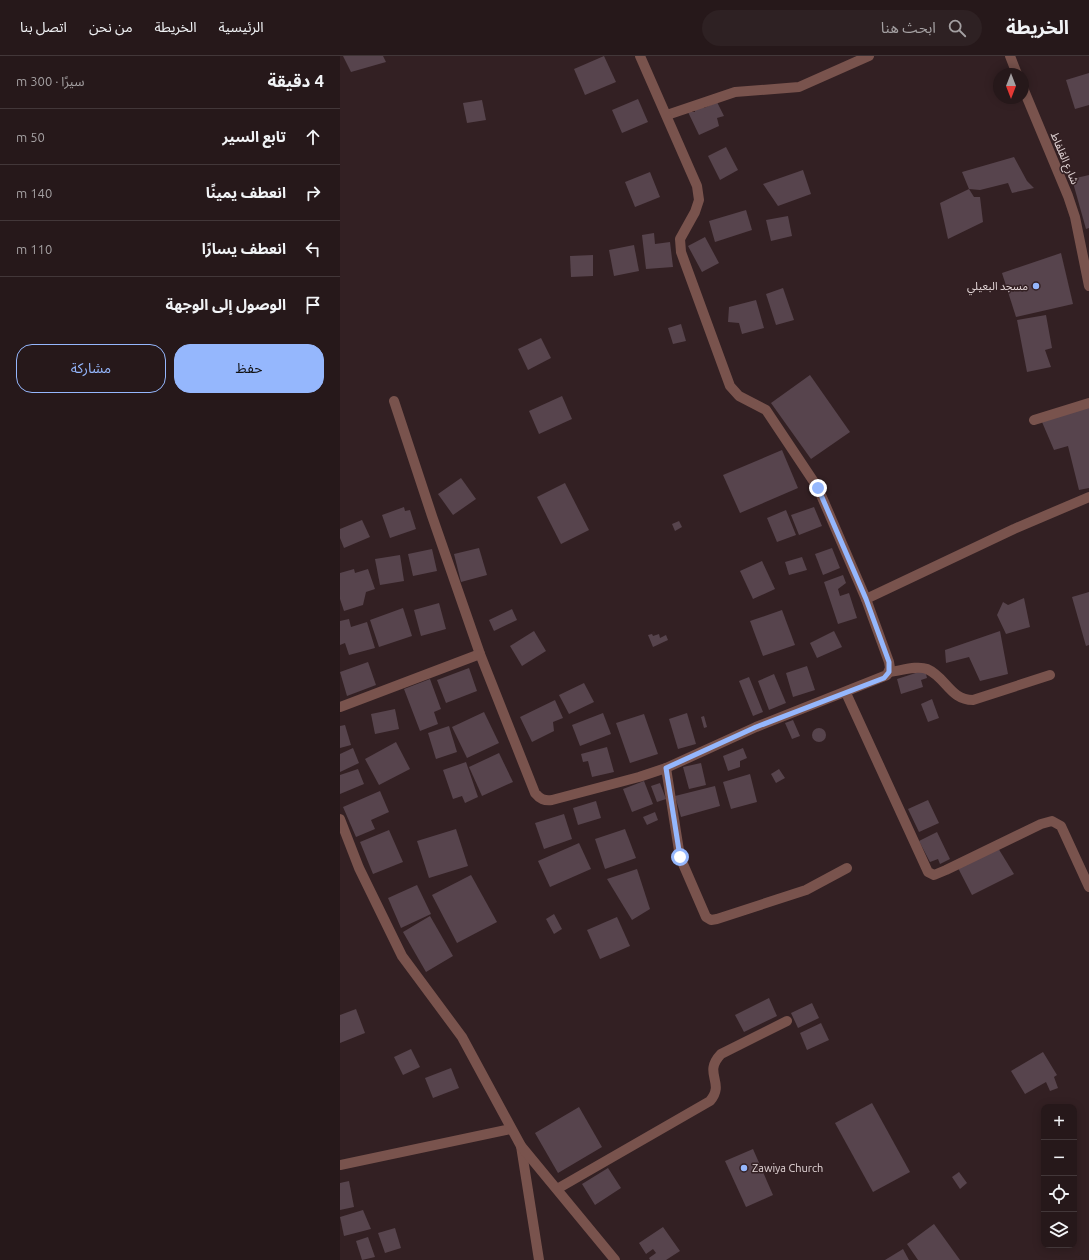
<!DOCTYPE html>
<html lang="ar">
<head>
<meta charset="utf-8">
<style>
	:root { --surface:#26181a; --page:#2e2123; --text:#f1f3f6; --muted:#a4a0a2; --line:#423739; --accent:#95b7fd }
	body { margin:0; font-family:Ubuntu,"Noto Sans Arabic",sans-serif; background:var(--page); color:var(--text); direction:rtl }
	.controls { position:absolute; right:12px; bottom:12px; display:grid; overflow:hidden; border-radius:8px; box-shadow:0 2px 10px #0003 }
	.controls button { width:36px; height:36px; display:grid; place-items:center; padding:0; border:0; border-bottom:1px solid var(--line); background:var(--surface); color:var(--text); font:20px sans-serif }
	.compass { position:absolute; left:653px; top:12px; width:36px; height:36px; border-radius:50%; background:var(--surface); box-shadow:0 2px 10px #0003; rotate:180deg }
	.stop { position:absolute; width:12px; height:12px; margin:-9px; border:3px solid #95b7fd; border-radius:50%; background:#fff }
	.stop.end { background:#95b7fd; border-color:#fff; box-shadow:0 1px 4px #0008 }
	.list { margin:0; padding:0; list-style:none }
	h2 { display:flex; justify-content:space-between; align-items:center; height:52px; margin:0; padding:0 16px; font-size:17px }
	h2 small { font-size:13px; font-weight:400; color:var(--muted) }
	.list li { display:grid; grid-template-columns:26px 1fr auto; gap:12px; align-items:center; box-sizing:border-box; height:56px; padding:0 16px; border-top:1px solid var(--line) }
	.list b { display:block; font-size:15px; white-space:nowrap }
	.list em { font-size:13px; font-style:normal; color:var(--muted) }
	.actions { display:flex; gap:8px; padding:12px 16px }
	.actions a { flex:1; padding:9px 0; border:1px solid var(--accent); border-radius:16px; text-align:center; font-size:14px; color:var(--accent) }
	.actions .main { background:var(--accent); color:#111 }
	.icon { flex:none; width:22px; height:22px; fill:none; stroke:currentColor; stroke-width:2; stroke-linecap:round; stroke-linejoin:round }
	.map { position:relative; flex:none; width:749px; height:1204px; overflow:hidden; direction:ltr }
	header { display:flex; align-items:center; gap:24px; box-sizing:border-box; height:56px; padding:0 20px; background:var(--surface); border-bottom:1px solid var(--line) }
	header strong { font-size:19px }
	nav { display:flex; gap:22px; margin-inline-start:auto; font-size:14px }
	.search { width:280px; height:36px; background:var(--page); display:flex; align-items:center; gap:10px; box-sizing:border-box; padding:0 14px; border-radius:22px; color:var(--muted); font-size:15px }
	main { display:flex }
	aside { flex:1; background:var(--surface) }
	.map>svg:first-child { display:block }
	.building { fill:#57444d }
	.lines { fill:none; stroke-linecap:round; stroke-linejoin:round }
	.minor { stroke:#79534d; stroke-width:10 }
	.tertiary { stroke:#79534d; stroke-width:10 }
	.route { stroke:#95b7fd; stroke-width:5 }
	.poi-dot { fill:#95b7fd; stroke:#332023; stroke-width:1.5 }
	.labels { text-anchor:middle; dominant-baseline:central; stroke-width:3; stroke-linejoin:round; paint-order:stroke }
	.street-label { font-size:11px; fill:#e3d6d7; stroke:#332023 }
	.poi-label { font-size:11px; fill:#e3d6d7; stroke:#332023; text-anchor:end }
</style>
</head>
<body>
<header>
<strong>الخريطة</strong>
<div class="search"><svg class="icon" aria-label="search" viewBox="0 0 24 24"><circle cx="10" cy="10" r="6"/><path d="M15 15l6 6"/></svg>ابحث هنا</div>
<nav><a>الرئيسية</a><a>الخريطة</a><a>من نحن</a><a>اتصل بنا</a></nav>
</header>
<main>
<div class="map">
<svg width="749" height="1204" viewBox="0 0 749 1204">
	<rect width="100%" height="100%" fill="#332023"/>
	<g class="building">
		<path d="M3,0H43L46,6L11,16Z"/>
		<path d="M264,0L276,26L245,39L234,13Z"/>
		<path d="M749,17V49L735,53L726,24Z"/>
		<path d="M298,43L308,66L282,77L272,54Z"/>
		<path d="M142,44L146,64L127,67L123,47Z"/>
		<path d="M377,46L384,60L377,62L379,70L359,79L348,56H355V53L362,49L364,52Z"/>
		<path d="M386,91L398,114L380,124L368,100Z"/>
		<path d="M674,101L687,125L694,132L672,137L668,127L640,134L629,133L634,141H640L643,166L608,183L600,147L629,133L622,116Z"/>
		<path d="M463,114L471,138L438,150L423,128Z"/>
		<path d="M310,116L320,141L295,151L285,126Z"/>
		<path d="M749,119V172L746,173L732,123Z"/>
		<path d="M406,154L412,174L375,186L369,165Z"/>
		<path d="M448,160L452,180L431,185L426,164Z"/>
		<path d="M314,177L315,188L330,186L333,211L306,213L302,179Z"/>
		<path d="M365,181L379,207L362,216L348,190Z"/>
		<path d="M294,189L299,215L274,220L269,194Z"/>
		<path d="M721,197L733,248L676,261L662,217Z"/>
		<path d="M253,199V220L231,221L230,200Z"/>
		<path d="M443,232L454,264L436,269L426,238Z"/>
		<path d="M416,244L424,272L402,278L399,267L388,266L389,251Z"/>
		<path d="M706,259L712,292L705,294L711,311L687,316L677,264Z"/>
		<path d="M341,268L346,285L333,288L328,272Z"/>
		<path d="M201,282L211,302L188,314L178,293Z"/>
		<path d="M470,319L510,376L471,403L431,347Z"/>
		<path d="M222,340L232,363L199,378L189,355Z"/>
		<path d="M749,349V432L739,434L728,390L714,394L702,366Z"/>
		<path d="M442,394L458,432L400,457L383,419Z"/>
		<path d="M121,422L136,443L113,459L98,438Z"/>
		<path d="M225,427L249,474L221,488L197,441Z"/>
		<path d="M64,451L65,455L70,454L76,473L50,482L42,459Z"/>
		<path d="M474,451L482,470L459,479L451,459Z"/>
		<path d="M446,454L456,479L437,486L427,462Z"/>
		<path d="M22,464L30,481L4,492L0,482V473Z"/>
		<path d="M339,465L342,471L335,475L332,468Z"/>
		<path d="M139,492L147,519L121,526L114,498Z"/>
		<path d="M492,492L500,512L483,519L475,498Z"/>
		<path d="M92,493L97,515L73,520L68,498Z"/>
		<path d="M60,499L64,525L40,529L35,503Z"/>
		<path d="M462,501L467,514L449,519L445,506Z"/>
		<path d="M422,505L435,533L413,543L400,515Z"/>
		<path d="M14,513L15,517L28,513L35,533L26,536L23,549L4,555L0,543V517Z"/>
		<path d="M503,519L506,527L498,533L500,540L509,537L517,562L498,568L484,526Z"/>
		<path d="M749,536V589L746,590L732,541Z"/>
		<path d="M684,542L690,571L666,578L657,559L663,546L668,549Z"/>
		<path d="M99,547L106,573L81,580L74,554Z"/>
		<path d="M63,552L72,580L39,591L30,564Z"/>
		<path d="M172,553L177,564L154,575L149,564Z"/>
		<path d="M442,554L455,589L423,600L410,565Z"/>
		<path d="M9,563L11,571L27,566L35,592L9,599L5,587L0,589V565Z"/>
		<path d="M194,575L206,595L182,610L170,590Z"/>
		<path d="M494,575L502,591L477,602L470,587Z"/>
		<path d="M660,575L668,618L640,625L629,601L606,607L605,594Z"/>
		<path d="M312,578L313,580L319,578L320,582L326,579L328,584L313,591L308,579Z"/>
		<path d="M28,606L36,629L7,640L0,616Z"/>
		<path d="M467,610L475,634L453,641L446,617Z"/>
		<path d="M129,612L137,635L106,647L97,624Z"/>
		<path d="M585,614L587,622L581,624L583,631L561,638L557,623Z"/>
		<path d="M434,618L446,647L429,654L418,625Z"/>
		<path d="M409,621L423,656L413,660L399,625Z"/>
		<path d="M90,623L101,653L94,656L98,668L80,675L64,633Z"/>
		<path d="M244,627L254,646L229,658L219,639Z"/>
		<path d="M592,643L599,662L588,666L581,648Z"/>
		<path d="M215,644L223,662L213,666L214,675L192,686L180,661Z"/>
		<path d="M55,653L59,673L35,678L31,658Z"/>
		<path d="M144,656L159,687L127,702L112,671Z"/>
		<path d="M263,657L271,678L240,690L232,669Z"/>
		<path d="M347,657L356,688L338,693L329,663Z"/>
		<path d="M304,658L318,698L290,707L276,667Z"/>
		<path d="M364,660L367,671L364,672L361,661Z"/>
		<path d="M453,664L460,680L452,683L445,667Z"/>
		<path d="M5,669L11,689L0,692V670Z"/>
		<path d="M109,670L117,696L96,703L88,677Z"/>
		<circle cx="479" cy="679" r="7"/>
		<path d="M56,686L70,713L39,729L25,703Z"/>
		<path d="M267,691L274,716L252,721L248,705L243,706L241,698Z"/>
		<path d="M13,692L19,707L0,716V698Z"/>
		<path d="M403,692L407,702L400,705V711L388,715L383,700Z"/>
		<path d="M159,697L173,726L142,740L129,711Z"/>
		<path d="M126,706L138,741L125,747L122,740L113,743L103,714Z"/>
		<path d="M361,707L366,729L349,733L343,711Z"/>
		<path d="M18,713L24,728L0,738V719Z"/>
		<path d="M439,713L445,722L436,727L431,718Z"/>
		<path d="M410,718L417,746L391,753L383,726Z"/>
		<path d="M304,725L313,748L292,756L283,733Z"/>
		<path d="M320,727L326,743L317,746L311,730Z"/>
		<path d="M375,730L380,750L341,761L335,740Z"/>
		<path d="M40,735L49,756L31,764L35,773L16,781L3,751Z"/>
		<path d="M588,744L599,767L579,776L568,753Z"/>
		<path d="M256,745L261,762L238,769L233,752Z"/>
		<path d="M315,756L318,764L307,769L303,761Z"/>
		<path d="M224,758L232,783L204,793L195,767Z"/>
		<path d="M116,773L128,810L89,822L77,785Z"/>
		<path d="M285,773L296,802L265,813L255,783Z"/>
		<path d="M49,774L63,806L33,818L20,786Z"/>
		<path d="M597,776L610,803L600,808L598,803L590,806L579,785Z"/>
		<path d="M239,787L251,813L210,831L198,805Z"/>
		<path d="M658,792L674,818L632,839L618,812Z"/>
		<path d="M297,813L310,853L292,864L267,823Z"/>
		<path d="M131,819L157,866L117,887L92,839Z"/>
		<path d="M77,829L91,858L61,872L48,842Z"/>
		<path d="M214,858L222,873L214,878L206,863Z"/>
		<path d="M90,860L113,900L86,916L63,876Z"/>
		<path d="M277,861L290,890L260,903L247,874Z"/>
		<path d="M429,942L437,960L404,976L395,959Z"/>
		<path d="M472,947L479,962L458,972L451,957Z"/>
		<path d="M16,953L25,977L0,987V959Z"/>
		<path d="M481,967L489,984L467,994L460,977Z"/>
		<path d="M71,993L80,1011L63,1019L54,1001Z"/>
		<path d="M703,996L717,1019L714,1021L718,1032L710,1035L706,1026L685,1038L671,1015Z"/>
		<path d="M111,1012L119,1032L93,1042L85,1022Z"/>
		<path d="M532,1047L570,1116L533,1136L495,1067Z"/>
		<path d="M239,1051L262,1091L218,1117L195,1077Z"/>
		<path d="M413,1093L433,1139L406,1151L385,1105Z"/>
		<path d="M268,1112L281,1132L255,1149L242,1128Z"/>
		<path d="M619,1116L627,1127L620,1133L612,1121Z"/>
		<path d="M9,1125L14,1151L0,1154V1127Z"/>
		<path d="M23,1154L31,1173L4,1180L0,1161Z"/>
		<path d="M594,1168L620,1204H578L567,1188Z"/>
		<path d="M323,1171L340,1195L326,1204H310L309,1202L316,1197L313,1193L306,1198L299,1187Z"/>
		<path d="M55,1172L61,1192L45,1197L38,1177Z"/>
		<path d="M28,1181L35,1201L22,1204L16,1185Z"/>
		<path d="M563,1193L569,1204H545Z"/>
	</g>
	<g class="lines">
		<g class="minor">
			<path d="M670,0L677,18"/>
			<path d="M683,32L728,140L735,161L749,230"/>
			<path d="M327,59L395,36L459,31L529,0"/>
			<path d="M54,345L92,460L140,598L195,737C200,743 204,745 212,744L299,721L326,712L416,671L547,619L550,612L549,606L526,543L478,432L426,354L399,340L390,330L341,196L340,183L355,156L359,144L357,130L300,0"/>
			<path d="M694,364L749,347"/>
			<path d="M526,543L674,473L749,441"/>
			<path d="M549,616C560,615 577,609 587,613C606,621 610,644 633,644L710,619"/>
			<path d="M506,637L588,816L594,819L606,814L701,768L712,765L721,770L749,831"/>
			<path d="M0,651L140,598"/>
			<path d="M326,712L340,801L366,861L371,864L377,863L466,834L507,812"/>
			<path d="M181,1090L199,1204"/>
			<path d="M0,1109L171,1073"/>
			<path d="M217,1133L370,1045C386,1026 362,1018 381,998L447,965"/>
		</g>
		<path class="tertiary" d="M0,763L19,812L62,900L122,981L181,1090L275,1204"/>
	</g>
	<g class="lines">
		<path class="route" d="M340,801L326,712L416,671L544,622L549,616V606L526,543L478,432"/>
	</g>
	<g class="poi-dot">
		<circle cx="696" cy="230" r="4"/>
		<circle cx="404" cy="1112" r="4"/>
	</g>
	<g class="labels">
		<g class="street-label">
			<text transform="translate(725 102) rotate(67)">شارع القلفاط</text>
		</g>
		<g class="poi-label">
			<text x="688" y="230">مسجد البعيلي</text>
			<text x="412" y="1112" text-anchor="start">Zawiya Church</text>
		</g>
	</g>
</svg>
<div class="controls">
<button>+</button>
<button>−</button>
<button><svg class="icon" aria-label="locate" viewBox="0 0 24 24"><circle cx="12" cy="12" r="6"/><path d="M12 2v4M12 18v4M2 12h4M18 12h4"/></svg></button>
<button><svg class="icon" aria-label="layers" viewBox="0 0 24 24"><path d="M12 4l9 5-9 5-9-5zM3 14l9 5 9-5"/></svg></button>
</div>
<svg class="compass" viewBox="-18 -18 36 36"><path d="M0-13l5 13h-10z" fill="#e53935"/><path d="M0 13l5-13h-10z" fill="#a4a0a2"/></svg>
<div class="stop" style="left:340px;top:801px"></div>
<div class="stop end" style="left:478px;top:432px"></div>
</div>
<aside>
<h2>4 دقيقة<small>سيرًا · 300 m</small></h2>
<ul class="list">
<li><svg class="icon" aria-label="ahead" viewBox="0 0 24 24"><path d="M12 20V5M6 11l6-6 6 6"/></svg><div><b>تابع السير</b></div><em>50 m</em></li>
<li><svg class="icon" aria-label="right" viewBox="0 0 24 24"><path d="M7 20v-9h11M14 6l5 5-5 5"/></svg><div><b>انعطف يمينًا</b></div><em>140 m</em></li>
<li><svg class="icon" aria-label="left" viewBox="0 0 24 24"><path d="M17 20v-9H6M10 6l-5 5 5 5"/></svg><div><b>انعطف يسارًا</b></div><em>110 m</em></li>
<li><svg class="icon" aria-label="arrive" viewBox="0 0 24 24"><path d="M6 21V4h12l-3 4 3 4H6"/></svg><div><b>الوصول إلى الوجهة</b></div></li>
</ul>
<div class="actions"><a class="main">حفظ</a><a>مشاركة</a></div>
</aside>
</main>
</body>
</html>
